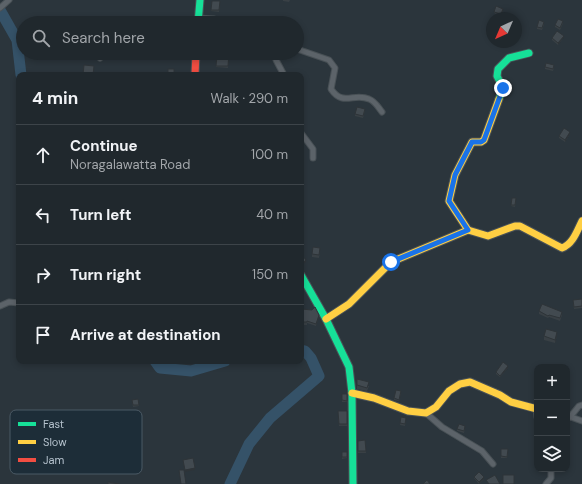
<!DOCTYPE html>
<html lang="en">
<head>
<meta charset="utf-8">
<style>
	:root { --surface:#20282d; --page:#283035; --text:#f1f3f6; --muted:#a2a6aa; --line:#3d4449 }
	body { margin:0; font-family:"DM Sans",sans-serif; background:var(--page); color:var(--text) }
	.controls { position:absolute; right:12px; bottom:12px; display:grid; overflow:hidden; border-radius:8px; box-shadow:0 2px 6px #0003 }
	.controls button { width:36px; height:36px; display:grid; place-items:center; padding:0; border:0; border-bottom:1px solid var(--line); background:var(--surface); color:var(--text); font:20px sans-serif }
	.compass { position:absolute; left:486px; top:12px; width:36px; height:36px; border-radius:50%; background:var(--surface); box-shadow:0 2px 6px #0003; rotate:224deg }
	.stop { position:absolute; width:12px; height:12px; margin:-9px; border:3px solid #1a73e8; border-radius:50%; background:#fff }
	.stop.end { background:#1a73e8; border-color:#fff; box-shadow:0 1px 4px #0008 }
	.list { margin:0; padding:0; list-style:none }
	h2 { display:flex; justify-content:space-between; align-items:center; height:52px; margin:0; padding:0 16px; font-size:17px }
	h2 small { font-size:13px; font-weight:400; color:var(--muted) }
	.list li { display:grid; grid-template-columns:26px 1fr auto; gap:12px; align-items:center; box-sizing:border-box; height:60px; padding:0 16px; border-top:1px solid var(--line) }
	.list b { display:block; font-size:15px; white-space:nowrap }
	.list p { margin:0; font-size:13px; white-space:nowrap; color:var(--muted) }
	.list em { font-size:13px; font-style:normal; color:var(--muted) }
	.icon { flex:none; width:22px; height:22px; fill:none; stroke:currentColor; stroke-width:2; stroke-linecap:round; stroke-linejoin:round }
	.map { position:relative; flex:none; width:582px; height:484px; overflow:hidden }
	.search { position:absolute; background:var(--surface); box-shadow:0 2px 6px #0003; left:16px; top:16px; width:288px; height:44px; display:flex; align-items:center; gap:10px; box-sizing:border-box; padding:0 14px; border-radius:22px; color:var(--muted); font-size:15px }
	.panel { position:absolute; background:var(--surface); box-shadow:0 2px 6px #0003; left:16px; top:72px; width:288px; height:292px; border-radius:8px }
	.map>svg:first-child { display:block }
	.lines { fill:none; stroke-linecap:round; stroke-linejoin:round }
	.river { stroke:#355268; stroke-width:11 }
	.street-casing { stroke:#495156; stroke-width:7 }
	.fast-casing { stroke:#495156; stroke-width:9 }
	.slow-casing { stroke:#495156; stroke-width:9 }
	.jam-casing { stroke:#495156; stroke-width:9 }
	.street { stroke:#5c6369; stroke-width:5 }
	.fast { stroke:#16e098; stroke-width:7 }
	.slow { stroke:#ffcf43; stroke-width:7 }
	.jam { stroke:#f24e42; stroke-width:7 }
	.wall { fill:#394045 }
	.shaded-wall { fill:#2e3438 }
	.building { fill:#424a50; stroke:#2e3438 }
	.route { stroke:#1a73e8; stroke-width:5 }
	.key { fill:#1d2d38; stroke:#4b5a65; stroke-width:1 }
	.key-label { font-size:11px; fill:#b5c2cd }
</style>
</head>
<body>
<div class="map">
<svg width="582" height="484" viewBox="0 0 582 484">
	<rect width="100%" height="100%" fill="#2b353c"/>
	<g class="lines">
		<g class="river">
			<path d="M0,10L17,40L21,75"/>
			<path d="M155,361L160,368L191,371L225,361"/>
			<path d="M230,484L249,444L270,418L319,376L311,358L305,351L301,350"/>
		</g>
		<defs>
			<g id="street">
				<path d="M0,8L9,0"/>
				<path d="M198,18L214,19L223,23"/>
				<path d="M297,49L329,60L335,68L331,89C343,107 354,92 369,99C375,101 378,107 382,112"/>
				<path d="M275,53L276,60L284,75"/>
				<path d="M100,58L104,54L196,55"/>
				<path d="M301,133L313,149V158"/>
				<path d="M0,306L9,302L19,303"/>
				<path d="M536,409L537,417"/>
				<path d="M426,413L442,427L482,451L493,464"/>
				<path d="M568,416L582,421"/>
				<path d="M570,417L579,406L582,405"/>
				<path d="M546,484L551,478V469"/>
			</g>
			<g id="fast">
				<path d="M198,23L200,0"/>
				<path d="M499,99L503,88L497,76L498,69L509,58L529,53"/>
				<path d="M301,275L326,319L349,367L352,393L353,484"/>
			</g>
			<g id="slow">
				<path d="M468,230L449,201L455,175L472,142H481L484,140L499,99"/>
				<path d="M326,319L349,304L391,262L468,230L488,236L515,226H520L562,248C573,244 577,231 582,221"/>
				<path d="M352,393L374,398L408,411L426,413L436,407L449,391L460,384L470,382L500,395L511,402L537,409"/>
			</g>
			<path id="jam" d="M195,75L196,53"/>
		</defs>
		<use href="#street" class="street-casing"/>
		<use href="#fast" class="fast-casing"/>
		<use href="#slow" class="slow-casing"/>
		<use href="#jam" class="jam-casing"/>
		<use href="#street" class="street"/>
		<use href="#fast" class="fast"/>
		<use href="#slow" class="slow"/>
		<use href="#jam" class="jam"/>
	</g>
	<g class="wall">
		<path d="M283,0H290L289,2L283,1Z"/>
		<path d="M212,1H220L219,12L211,11Z"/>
		<path d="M503,10L501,16L494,13V12Z"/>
		<path d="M563,23L560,30L555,27V25Z"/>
		<path d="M544,24L542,30L537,29V27Z"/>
		<path d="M564,37L558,45L552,40V38Z"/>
		<path d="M201,53H229L228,68L216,67L217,57Z"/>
		<path d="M545,67H554L553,71L545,69Z"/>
		<path d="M365,110L363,118L355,116V114Z"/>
		<path d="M570,134L565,142L559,138V136Z"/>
		<path d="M512,198H516L515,207L511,206Z"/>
		<path d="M320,251L319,258L312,257V254Z"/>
		<path d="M582,299V308L574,309L573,300Z"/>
		<path d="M301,309L319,317L316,326L307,323V325H301Z"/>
		<path d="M539,311L562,315L560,321L549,317L548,318L539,314Z"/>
		<path d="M544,336H557L555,343L544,340Z"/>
		<path d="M508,368L500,377L496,374V372Z"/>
		<path d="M357,385L369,386L367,391L357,389Z"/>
		<path d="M401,393L399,401L394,400V398Z"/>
		<rect x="342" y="394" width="5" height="8"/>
		<path d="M132,400L139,405V406L133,407Z"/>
		<path d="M338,411H347V426H339Z"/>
		<path d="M401,417L406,418L405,426L400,425Z"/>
		<path d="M465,427L464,433L457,431V429Z"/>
		<path d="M365,440L366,453H358V441Z"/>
		<path d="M501,449H508L507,458H501Z"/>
		<path d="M342,452H347V458L342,459Z"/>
		<path d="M474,477L484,479L479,484L474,478Z"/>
	</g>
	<g class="shaded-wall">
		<path d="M564,36V37L558,45V43Z"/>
		<path d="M570,132V134L565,142V140Z"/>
		<path d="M306,260V262L301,266V265Z"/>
		<path d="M319,315V317L316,326V324Z"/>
		<path d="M557,332V336L555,343V340Z"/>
		<path d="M508,366V368L500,377V376Z"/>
		<path d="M195,468V470L185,472V470Z"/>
		<path d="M484,477V479L479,484V482Z"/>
	</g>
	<g class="building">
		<path d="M212,1H220L219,10H211Z"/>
		<path d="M496,6L503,9L501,14L494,12Z"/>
		<path d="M558,19L563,21L560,28L555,25Z"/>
		<path d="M539,20L544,22L542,28L537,27Z"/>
		<path d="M557,31L564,36L558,43L552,38Z"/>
		<path d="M207,53H229L228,66H216L217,56Z"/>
		<path d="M546,63L554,65L553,69L545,67Z"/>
		<path d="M84,65L94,66L93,75H83Z"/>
		<rect x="168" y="69" width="6" height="6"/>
		<path d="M357,107L365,109L363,116L355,114Z"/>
		<path d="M564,128L570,132L565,140L559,136Z"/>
		<path d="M512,198H516L515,205H511Z"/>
		<path d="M313,247L320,248L319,255L312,254Z"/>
		<path d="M301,255H302L306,260L301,265Z"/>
		<path d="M582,299V306L574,307L573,300Z"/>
		<path d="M542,304L562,312L560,318L549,315L548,316L539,311Z"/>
		<path d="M315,307L319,315L316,324L307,321V322H301V309L312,310Z"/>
		<path d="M546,329L557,332L555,340L544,336Z"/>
		<path d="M503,362L508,366L500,376L496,372Z"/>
		<path d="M357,379L369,382L367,388L357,385Z"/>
		<path d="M396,390L401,391L399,400L394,398Z"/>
		<path d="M342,394H347V401L342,400Z"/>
		<path d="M138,399L139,405H133L132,400Z"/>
		<path d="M338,411H347V424H339Z"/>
		<path d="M401,417L406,418L405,424L400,423Z"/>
		<path d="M459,424L465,426L464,431L457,429Z"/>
		<path d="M365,440L366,451H358V441Z"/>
		<path d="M501,449H508L507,457L501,456Z"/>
		<rect x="342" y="452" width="5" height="5"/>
		<path d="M193,458L195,468L185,470L183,460Z"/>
		<path d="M179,470H184L186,484H181Z"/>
		<path d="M479,472L484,477L479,482L474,477Z"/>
		<path d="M495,475L500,484H489L486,480Z"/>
		<rect x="503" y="475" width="11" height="9"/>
		<path d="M427,480L430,484H423Z"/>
		<path d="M108,482L119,484H108Z"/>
	</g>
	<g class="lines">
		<path class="route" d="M391,262L468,230L449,201L455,175L472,142H481L484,140L503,88"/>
	</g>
	<rect x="10" y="410" width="132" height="64" rx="6" class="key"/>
	<rect x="18" y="422" width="18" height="4" fill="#16e098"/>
	<rect x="18" y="440" width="18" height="4" fill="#ffcf43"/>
	<rect x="18" y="458" width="18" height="4" fill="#f24e42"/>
	<g class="key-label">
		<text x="43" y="428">Fast</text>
		<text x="43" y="446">Slow</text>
		<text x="43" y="464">Jam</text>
	</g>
</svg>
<div class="controls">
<button>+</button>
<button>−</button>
<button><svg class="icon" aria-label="layers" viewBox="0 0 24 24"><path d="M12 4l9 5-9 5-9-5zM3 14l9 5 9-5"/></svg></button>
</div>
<svg class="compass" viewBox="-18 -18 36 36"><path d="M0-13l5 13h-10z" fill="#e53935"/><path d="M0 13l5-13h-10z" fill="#a2a6aa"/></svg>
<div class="stop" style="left:391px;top:262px"></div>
<div class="stop end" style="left:503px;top:88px"></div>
<div class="search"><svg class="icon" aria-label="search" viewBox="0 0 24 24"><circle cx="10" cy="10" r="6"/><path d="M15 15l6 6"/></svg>Search here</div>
<section class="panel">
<h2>4 min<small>Walk · 290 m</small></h2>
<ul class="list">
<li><svg class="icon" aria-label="ahead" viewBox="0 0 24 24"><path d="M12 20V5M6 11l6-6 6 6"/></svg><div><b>Continue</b><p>Noragalawatta Road</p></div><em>100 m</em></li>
<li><svg class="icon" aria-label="left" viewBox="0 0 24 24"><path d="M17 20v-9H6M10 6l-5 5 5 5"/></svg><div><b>Turn left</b></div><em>40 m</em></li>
<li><svg class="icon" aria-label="right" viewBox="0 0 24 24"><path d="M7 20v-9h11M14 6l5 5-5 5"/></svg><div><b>Turn right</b></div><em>150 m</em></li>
<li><svg class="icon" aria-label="arrive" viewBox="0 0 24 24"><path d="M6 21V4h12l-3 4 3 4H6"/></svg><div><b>Arrive at destination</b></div></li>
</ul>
</section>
</div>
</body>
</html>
